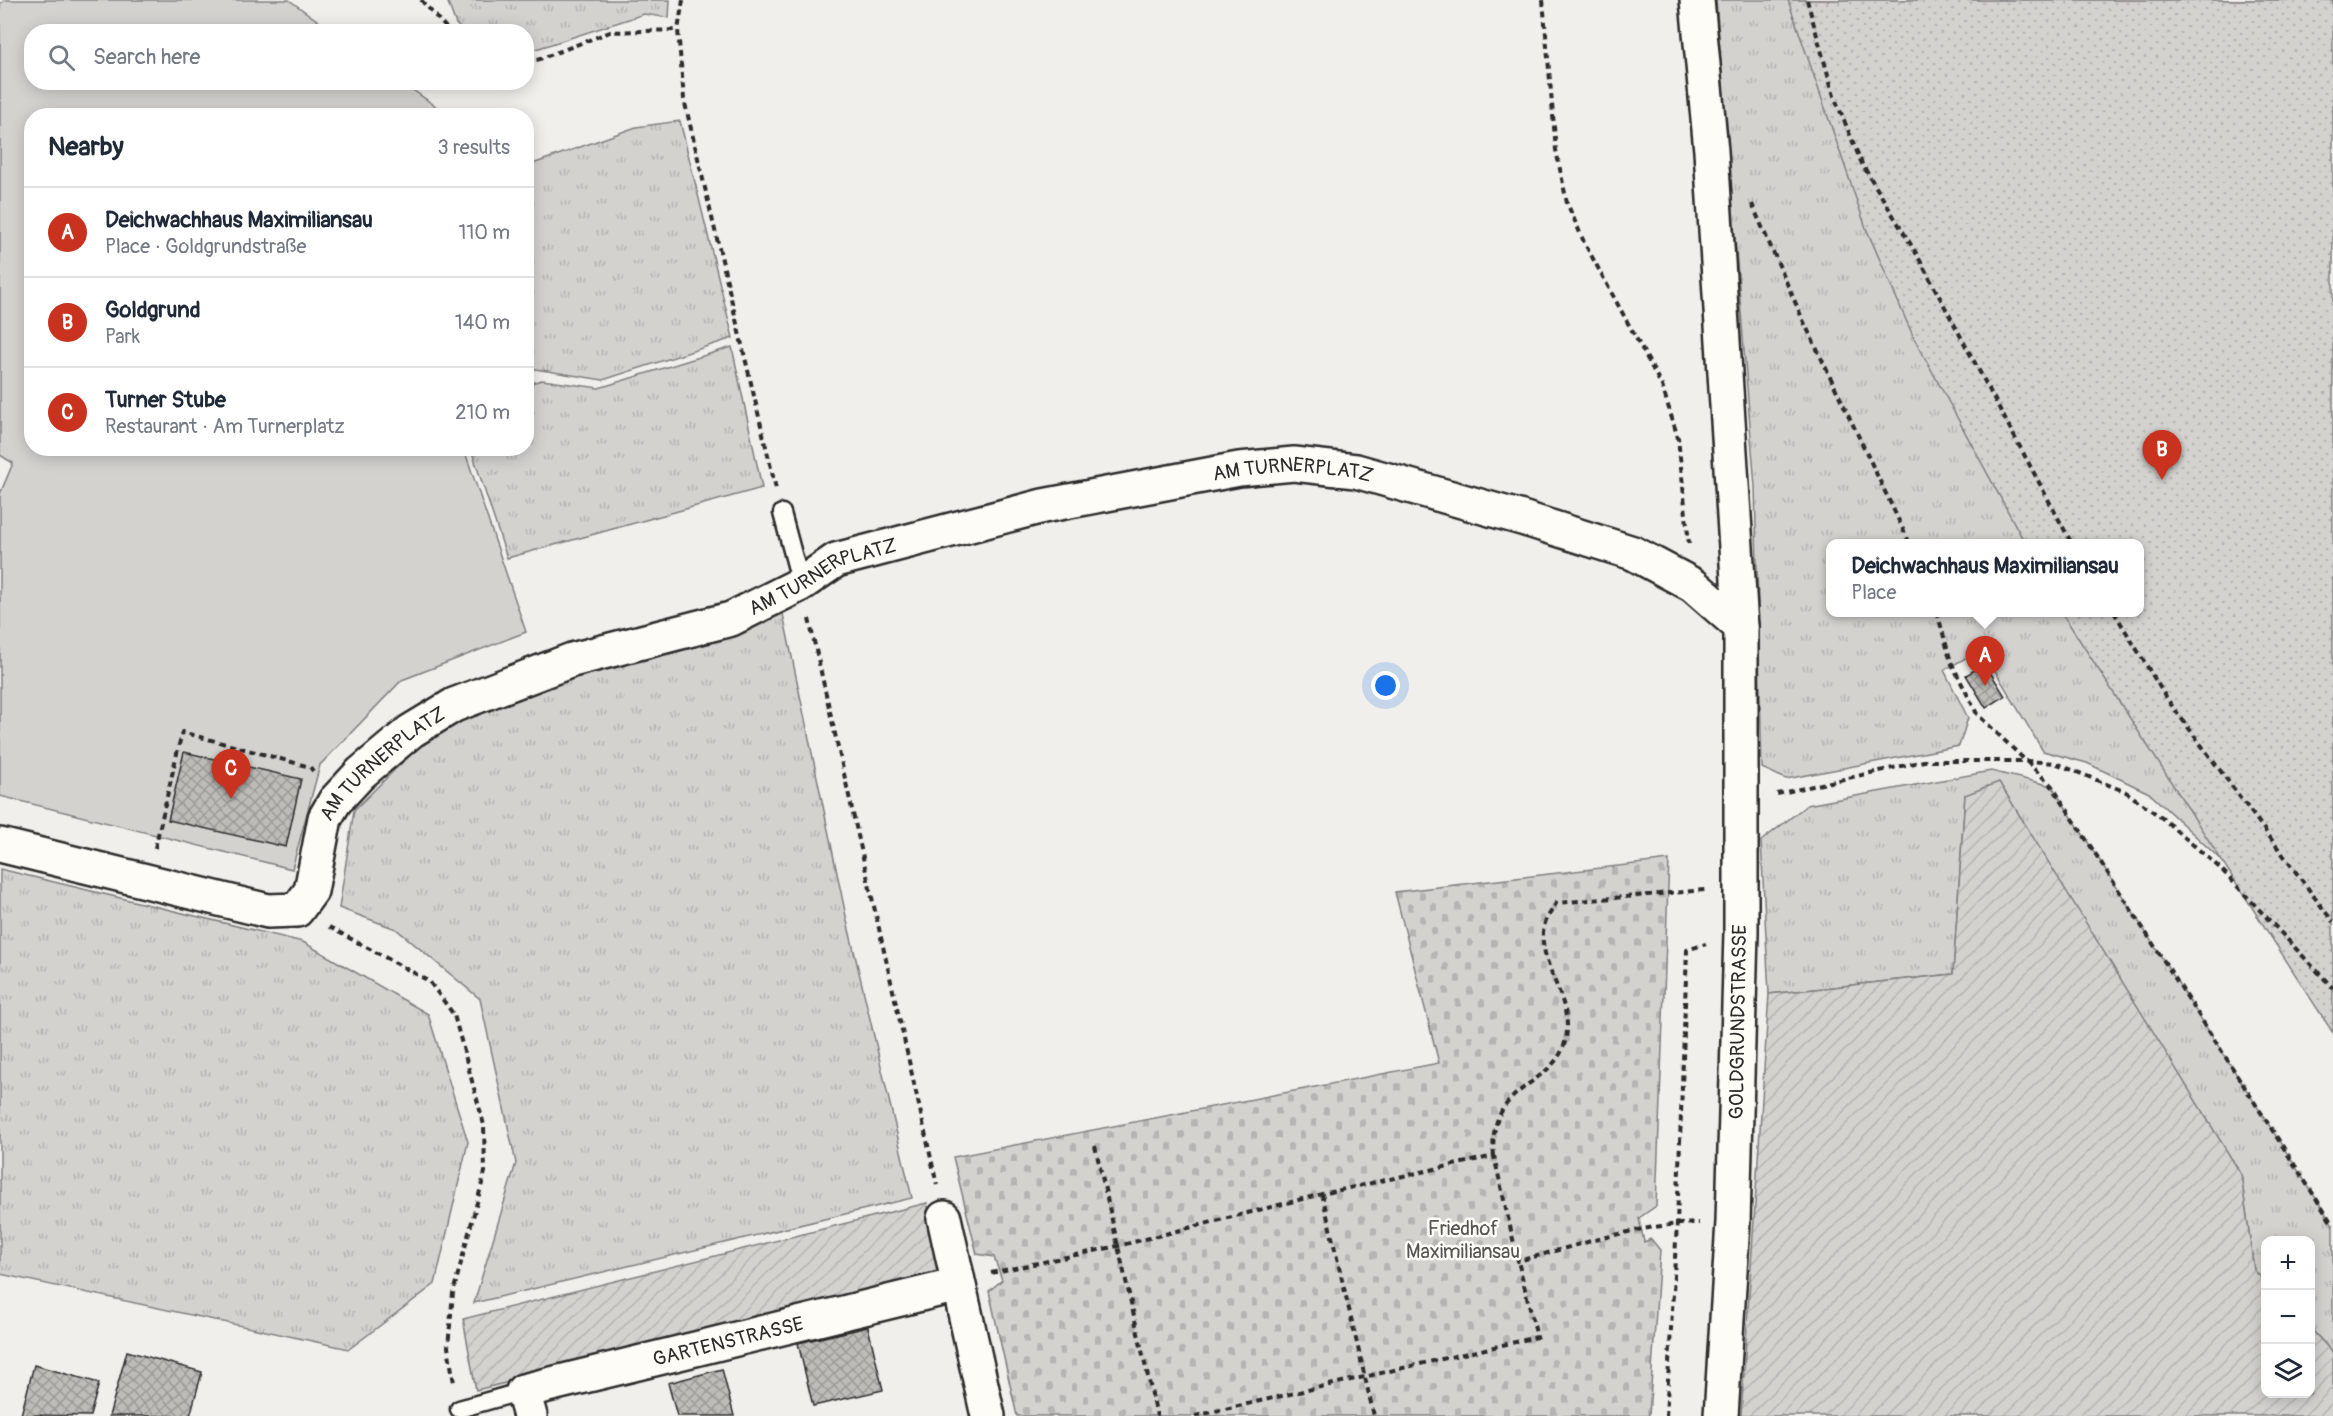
<!DOCTYPE html>
<html lang="en">
<head>
<meta charset="utf-8">
<style>
	:root { --surface:#fff; --page:#f2f2f3; --text:#1f2937; --muted:#747a83; --line:#e0e1e3; --accent:#c8321e }
	body { margin:0; font-family:Pangolin,sans-serif; background:var(--page); color:var(--text) }
	.controls { position:absolute; right:18px; bottom:18px; display:grid; overflow:hidden; border-radius:12px; box-shadow:0 3px 15px #0003 }
	.controls button { width:54px; height:54px; display:grid; place-items:center; padding:0; border:0; border-bottom:2px solid var(--line); background:var(--surface); color:var(--text); font:30px sans-serif }
	.you { position:absolute; left:1386px; top:686px; width:21px; height:21px; margin:-15px; border:4px solid #fff; border-radius:50%; background:#1a73e8; box-shadow:0 0 0 9px #1a73e833 }
	.badge { display:grid; place-items:center; width:39px; height:39px; border-radius:50%; background:var(--accent); color:#fff; font-size:20px; font-weight:700 }
	.pin { position:absolute; translate:-50% -50px; filter:drop-shadow(0 2px 3px #0008) }
	.pin::after { content:''; position:absolute; top:32px; width:21px; height:18px; background:inherit; clip-path:polygon(0 0,100% 0,50% 100%) }
	.popup { position:absolute; left:1826px; top:539px; width:318px; height:78px; box-sizing:border-box; display:grid; place-content:center; border-radius:12px; background:var(--surface); filter:drop-shadow(0 2px 4px #0005); font-size:20px; white-space:nowrap; color:var(--muted) }
	.popup b { font-size:22px; color:var(--text) }
	.popup::after { content:''; position:absolute; left:50%; top:100%; margin-left:-12px; border:12px solid transparent; border-top-color:var(--surface) }
	.list { margin:0; padding:0; list-style:none }
	h2 { display:flex; justify-content:space-between; align-items:center; height:78px; margin:0; padding:0 24px; font-size:26px }
	h2 small { font-size:20px; font-weight:400; color:var(--muted) }
	.list li { display:grid; grid-template-columns:39px 1fr auto; gap:18px; align-items:center; box-sizing:border-box; height:90px; padding:0 24px; border-top:2px solid var(--line) }
	.list b { display:block; font-size:22px; white-space:nowrap }
	.list p { margin:0; font-size:20px; white-space:nowrap; color:var(--muted) }
	.list em { font-size:20px; font-style:normal; color:var(--muted) }
	.icon { flex:none; width:33px; height:33px; fill:none; stroke:currentColor; stroke-width:2; stroke-linecap:round; stroke-linejoin:round }
	.map { position:relative; flex:none; width:2333px; height:1416px; overflow:hidden }
	.search { position:absolute; background:var(--surface); box-shadow:0 3px 15px #0003; left:24px; top:24px; width:510px; height:66px; display:flex; align-items:center; gap:15px; box-sizing:border-box; padding:0 21px; border-radius:24px; color:var(--muted); font-size:22px }
	.panel { position:absolute; background:var(--surface); box-shadow:0 3px 15px #0003; left:24px; top:108px; width:510px; height:348px; border-radius:24px }
	.map>svg:first-child { display:block }
	.grass { fill:url(#grass-tufts); stroke:#7f7e7d; stroke-width:1.5; fill-rule:evenodd }
	.cemetery { fill:url(#cemetery-stones); stroke:#7f7e7d; stroke-width:1.5 }
	.park { fill:url(#park-dots); stroke:#7f7e7d; stroke-width:1.5 }
	.garden { fill:url(#garden-furrows); stroke:#7f7e7d; stroke-width:1.5 }
	.pitch { fill:#d3d2cf; stroke:#7f7e7d; stroke-width:1.5 }
	.building { fill:url(#building-cross-hatch); stroke:#2b2b2b; stroke-width:1.5 }
	.lines { fill:none; stroke-linecap:round; stroke-linejoin:round }
	.service-casing { stroke:#2b2b2b; stroke-width:21 }
	.minor-casing { stroke:#2b2b2b; stroke-width:38 }
	.path { stroke:#2b2b2b; stroke-width:4; stroke-dasharray:6 4.5; stroke-linecap:butt }
	.service { stroke:#fdfcf7; stroke-width:16 }
	.minor { stroke:#fdfcf7; stroke-width:33 }
	.labels { text-anchor:middle; dominant-baseline:central; stroke-width:5; stroke-linejoin:round; paint-order:stroke }
	.street-label { font-size:20px; fill:#2b2b2b; stroke:#fdfcf7 }
	.park-label { font-size:20px; fill:#555554; stroke:#fdfcf7 }
</style>
</head>
<body>
<div class="map">
<svg width="2333" height="1416" viewBox="0 0 2333 1416">
	<defs>
		<pattern id="grass-tufts" width="24" height="20" patternUnits="userSpaceOnUse" patternTransform="scale(1.5)"><rect width="24" height="20" fill="#d3d2cf"/><path d="M3 7l-1-3M5 7V3M7 7l1-3M15 17l-1-3M17 17v-4M19 17l1-3" fill="none" stroke="#b5b4b2"/></pattern>
		<pattern id="cemetery-stones" width="16" height="16" patternUnits="userSpaceOnUse" patternTransform="scale(1.5)"><rect width="16" height="16" fill="#d3d2cf"/><path d="M2 7V4a2 2 0 0 1 4 0v3zM10 15v-3a2 2 0 0 1 4 0v3z" fill="#b5b4b2"/></pattern>
		<pattern id="park-dots" width="8" height="8" patternUnits="userSpaceOnUse" patternTransform="scale(1.5)"><rect width="8" height="8" fill="#d3d2cf"/><path d="M2 2h.1M6 6h.1" fill="none" stroke="#b5b4b2" stroke-width="1.8" stroke-linecap="round"/></pattern>
		<pattern id="garden-furrows" width="10" height="10" patternUnits="userSpaceOnUse" patternTransform="scale(1.5)"><rect width="10" height="10" fill="#d3d2cf"/><path d="M-1 1l2-2M0 10L10 0M9 11l2-2" fill="none" stroke="#b5b4b2"/></pattern>
		<pattern id="building-cross-hatch" width="8" height="8" patternUnits="userSpaceOnUse" patternTransform="scale(1.5)"><rect width="8" height="8" fill="#bdbcb8"/><path d="M0 0l8 8M0 8l8-8" fill="none" stroke="#9a9996"/></pattern>
	</defs>
	<rect width="100%" height="100%" fill="#f0efeb"/>
	<filter id="ink" filterUnits="userSpaceOnUse"><feTurbulence type="fractalNoise" baseFrequency=".0167" numOctaves="2"/><feDisplacementMap in="SourceGraphic" scale="12" xChannelSelector="R" yChannelSelector="G"/><feConvolveMatrix kernelMatrix="1 2 1 2 8 2 1 2 1" color-interpolation-filters="sRGB"/></filter>
	<g filter="url(#ink)">
		<g class="grass">
			<path d="M447,0H670L669,18L644,14L527,52L526,32L463,31L456,24Z"/>
			<path d="M1716,0H2333L2246,883L2149,793L2087,763L2043,751L1982,649L1944,670L1968,718L1959,746L1786,779L1762,768L1755,487ZM1830,544H2140V612H1830Z"/>
			<path d="M680,121L733,338L603,380L535,369L527,371V166L636,127Z"/>
			<path d="M732,347L762,488L507,558L471,449L526,448L527,384L542,380L599,388Z"/>
			<path d="M783,614L847,921L912,1198L474,1303L516,1163L480,999L396,929L339,908L354,810L439,726L587,671Z"/>
			<path d="M1991,771L2052,786L2333,1225V1353L2311,1329L2310,1240H2266L2265,1282L2254,1270L2241,1174L1965,795L1953,974L1769,994L1761,841L1807,805Z"/>
			<path d="M0,869L303,942L428,1014L468,1142L435,1284L349,1349L0,1274Z"/>
		</g>
		<path class="cemetery" d="M1669,860L1656,1206L1639,1218L1644,1242L1651,1239L1660,1250L1649,1416H1017L989,1291L1002,1280L994,1257L977,1254L953,1157L1439,1063L1395,892Z"/>
		<path class="park" d="M1788,0H2333V1033L2062,613L2140,612V544L2025,543L1913,336L1866,228Z"/>
		<g class="garden">
			<path d="M1999,782L2241,1174L2254,1270L2265,1282L2266,1394H2310L2311,1329L2333,1353V1416H1741L1769,994L1953,974L1965,795Z"/>
			<path d="M927,1203L942,1278L476,1390L463,1319Z"/>
		</g>
		<path class="pitch" d="M5,0H289L332,31L32,32V82L403,83L448,115L32,116V448L464,449L526,632L402,680L320,765L292,869L0,796V494L13,463L0,455V4Z"/>
		<g class="building">
			<path d="M1985,664L2005,696L1986,708L1966,675Z"/>
			<path d="M184,752L301,779L286,847L168,820Z"/>
			<path d="M868,1327L883,1390L813,1406L798,1343Z"/>
			<path d="M127,1351L202,1372L190,1416H109Z"/>
			<path d="M34,1365L99,1383L90,1416L21,1415Z"/>
			<path d="M722,1369L734,1416H677L668,1383Z"/>
		</g>
		<g class="lines">
			<defs>
				<g id="service">
					<path d="M782,513L801,584"/>
					<path d="M459,1409L523,1391"/>
				</g>
				<g id="minor">
					<path d="M1697,0L1711,151L1741,627V932L1733,1222L1721,1416"/>
					<path id="s1" d="M0,845L268,911L297,910L311,891L325,818L335,801L361,773L411,731L454,705L572,660L731,619L801,584L836,560L1043,506L1239,469L1294,464L1356,471L1522,518L1633,553L1693,585L1741,627"/>
					<path d="M944,1218L988,1416"/>
					<path id="s2" d="M530,1416L523,1391L958,1285"/>
				</g>
			</defs>
			<use href="#service" class="service-casing"/>
			<use href="#minor" class="minor-casing"/>
			<g class="path">
				<path d="M421,0L450,32"/>
				<path d="M683,0L678,30L684,99L776,489"/>
				<path d="M1543,0L1556,150L1567,203L1584,242L1662,386L1678,438L1689,544"/>
				<path d="M1807,0L1834,96L1862,164L1916,253L2072,544"/>
				<path d="M526,61L537,60L610,32L678,30"/>
				<path d="M1752,204L1803,320L1910,544"/>
				<path d="M1937,612L1951,662L1977,714L2052,786L2333,1225"/>
				<path d="M2114,612L2167,699L2333,922"/>
				<path d="M809,619L937,1185"/>
				<path d="M1777,794L1924,761H2027L2055,763L2126,792L2162,818L2220,868L2333,988"/>
				<path d="M155,848L182,732L310,767L313,771"/>
				<path d="M329,927L429,981L454,1015L484,1125L485,1172L453,1293L448,1347L454,1383"/>
				<path d="M1095,1146L1157,1416"/>
				<path d="M1494,1156C1486,1081 1556,1089 1566,1038C1574,998 1533,959 1545,923C1547,916 1553,910 1556,903L1705,890"/>
				<path d="M1322,1194L1374,1416"/>
				<path d="M991,1273L1118,1246L1322,1194L1494,1156L1518,1261C1577,1246 1638,1224 1699,1223"/>
				<path d="M1195,1416L1537,1337L1518,1261"/>
				<path d="M1666,1416L1677,1223L1687,950L1706,944"/>
			</g>
			<use href="#service" class="service"/>
			<use href="#minor" class="minor"/>
		</g>
	</g>
	<g class="labels">
		<g class="street-label">
			<text stroke="none"><textPath href="#s1" startOffset="1455">AM TURNERPLATZ</textPath></text>
			<text stroke="none"><textPath href="#s1" startOffset="969">AM TURNERPLATZ</textPath></text>
			<text stroke="none"><textPath href="#s1" startOffset="483">AM TURNERPLATZ</textPath></text>
			<text transform="translate(1738 1022) rotate(-89)">GOLDGRUNDSTRASSE</text>
			<text stroke="none"><textPath href="#s2" startOffset="237">GARTENSTRASSE</textPath></text>
		</g>
		<g class="park-label">
			<text x="1463" y="1228">Friedhof<tspan x="1463" dy="23">Maximiliansau</tspan></text>
		</g>
	</g>
</svg>
<div class="controls">
<button>+</button>
<button>−</button>
<button><svg class="icon" aria-label="layers" viewBox="0 0 24 24"><path d="M12 4l9 5-9 5-9-5zM3 14l9 5 9-5"/></svg></button>
</div>
<div class="you"></div>
<div class="pin badge" style="left:1985px;top:686px">A</div>
<div class="popup"><b>Deichwachhaus Maximiliansau</b>Place</div>
<div class="pin badge" style="left:2162px;top:480px">B</div>
<div class="pin badge" style="left:231px;top:799px">C</div>
<div class="search"><svg class="icon" aria-label="search" viewBox="0 0 24 24"><circle cx="10" cy="10" r="6"/><path d="M15 15l6 6"/></svg>Search here</div>
<section class="panel">
<h2>Nearby<small>3 results</small></h2>
<ul class="list">
<li><span class="badge">A</span><div><b>Deichwachhaus Maximiliansau</b><p>Place · Goldgrundstraße</p></div><em>110 m</em></li>
<li><span class="badge">B</span><div><b>Goldgrund</b><p>Park</p></div><em>140 m</em></li>
<li><span class="badge">C</span><div><b>Turner Stube</b><p>Restaurant · Am Turnerplatz</p></div><em>210 m</em></li>
</ul>
</section>
</div>
</body>
</html>
